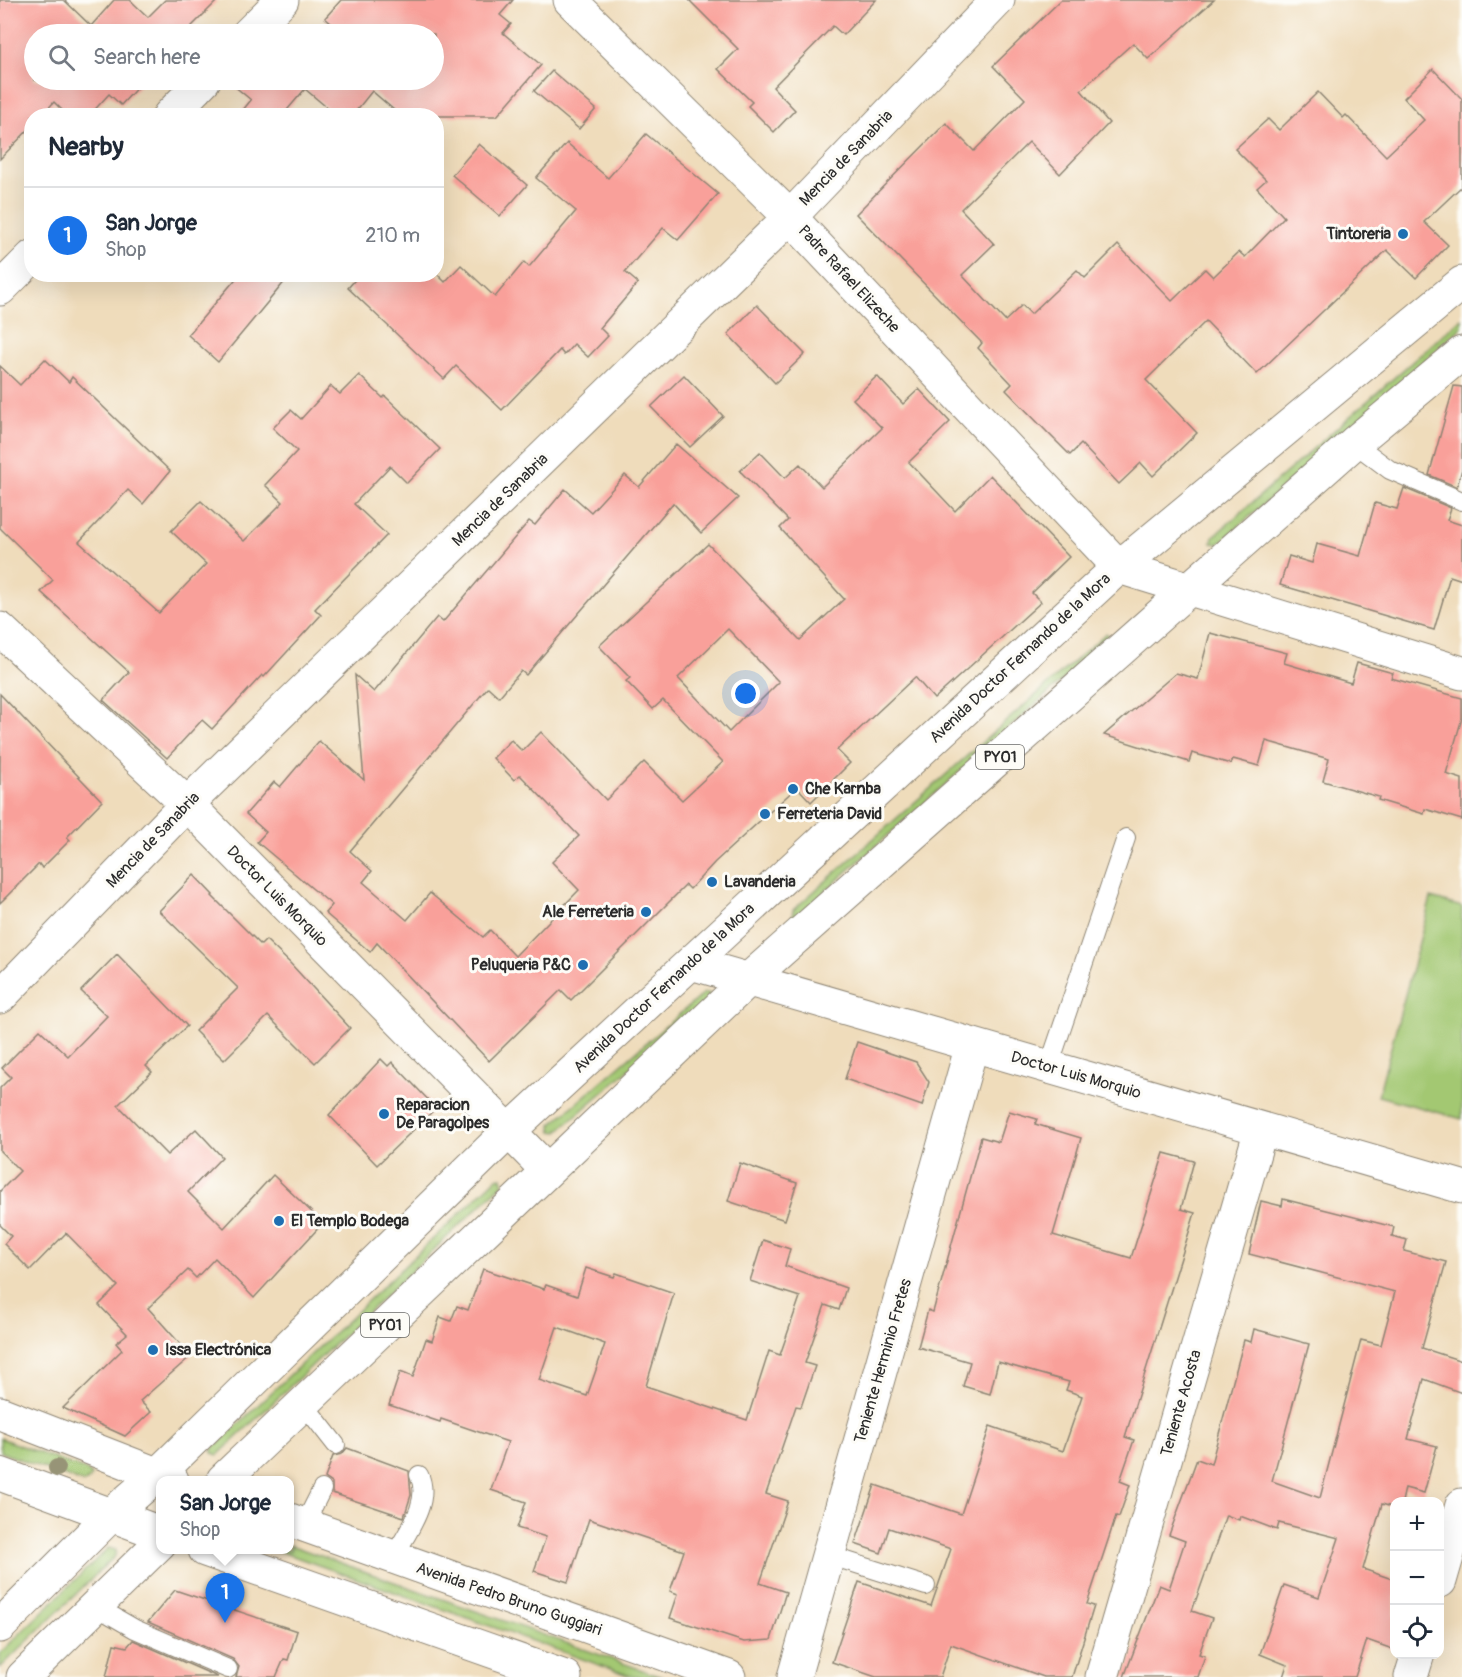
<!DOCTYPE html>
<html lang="en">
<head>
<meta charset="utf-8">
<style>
	:root { --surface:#fff; --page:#f2f2f3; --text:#1f2937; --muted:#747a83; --line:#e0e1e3; --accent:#1a73e8 }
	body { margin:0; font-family:Pangolin,sans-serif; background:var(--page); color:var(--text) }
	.controls { position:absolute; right:18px; bottom:18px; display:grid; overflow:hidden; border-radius:12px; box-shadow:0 6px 24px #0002 }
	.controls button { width:54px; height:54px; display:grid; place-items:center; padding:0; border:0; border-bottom:2px solid var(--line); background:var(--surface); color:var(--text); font:30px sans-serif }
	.you { position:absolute; left:746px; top:694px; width:21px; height:21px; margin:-15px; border:4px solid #fff; border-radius:50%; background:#1a73e8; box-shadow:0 0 0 9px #1a73e833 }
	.badge { display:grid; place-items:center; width:39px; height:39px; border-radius:50%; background:var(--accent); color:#fff; font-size:20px; font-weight:700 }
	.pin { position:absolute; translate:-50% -50px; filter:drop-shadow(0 2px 3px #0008) }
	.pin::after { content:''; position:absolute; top:32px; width:21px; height:18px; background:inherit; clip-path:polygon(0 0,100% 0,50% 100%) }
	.popup { position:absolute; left:156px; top:1476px; width:138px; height:78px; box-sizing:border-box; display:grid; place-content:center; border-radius:12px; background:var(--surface); filter:drop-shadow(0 2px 4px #0005); font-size:20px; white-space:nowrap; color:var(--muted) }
	.popup b { font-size:22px; color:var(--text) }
	.popup::after { content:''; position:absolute; left:50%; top:100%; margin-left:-12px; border:12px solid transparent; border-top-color:var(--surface) }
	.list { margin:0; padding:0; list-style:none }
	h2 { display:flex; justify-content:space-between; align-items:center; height:78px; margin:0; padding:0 24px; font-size:26px }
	h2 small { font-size:20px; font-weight:400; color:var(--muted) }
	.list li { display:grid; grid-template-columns:39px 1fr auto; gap:18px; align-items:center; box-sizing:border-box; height:96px; padding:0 24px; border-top:2px solid var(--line) }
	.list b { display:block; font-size:22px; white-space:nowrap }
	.list p { margin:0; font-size:20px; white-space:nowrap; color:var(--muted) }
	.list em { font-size:20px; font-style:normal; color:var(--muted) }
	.icon { flex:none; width:33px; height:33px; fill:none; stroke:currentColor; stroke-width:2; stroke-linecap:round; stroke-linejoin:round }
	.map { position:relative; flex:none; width:1462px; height:1677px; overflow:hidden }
	.search { position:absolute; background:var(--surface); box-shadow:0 6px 24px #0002; left:24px; top:24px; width:420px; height:66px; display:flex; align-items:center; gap:15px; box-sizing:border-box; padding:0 21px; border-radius:33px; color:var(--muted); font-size:22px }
	.panel { position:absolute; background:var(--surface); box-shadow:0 6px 24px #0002; left:24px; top:108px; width:420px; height:174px; border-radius:24px }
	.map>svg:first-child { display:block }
	.green { fill:#a3c872; stroke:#677a4e; stroke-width:1.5 }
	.building { fill:#f9a09a; fill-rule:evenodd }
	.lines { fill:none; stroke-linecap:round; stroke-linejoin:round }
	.service-casing { stroke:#8d8473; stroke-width:20 }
	.minor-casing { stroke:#8d8473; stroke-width:35 }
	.primary-casing { stroke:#8d8473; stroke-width:35 }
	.trunk-casing { stroke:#8d8473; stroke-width:35 }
	.service { stroke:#fff; stroke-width:18 }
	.minor { stroke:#fff; stroke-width:33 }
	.primary { stroke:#fff; stroke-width:33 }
	.trunk { stroke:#fff; stroke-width:33 }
	.tree { fill:#979477 }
	.poi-dot { fill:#1f6fb2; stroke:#fdfcf7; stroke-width:2 }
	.labels { text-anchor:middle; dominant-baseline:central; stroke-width:6; stroke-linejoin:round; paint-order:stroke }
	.shield { fill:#fdfcf7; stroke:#6a6a68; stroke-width:1.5 }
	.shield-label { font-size:15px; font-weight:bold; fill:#2b2b2b }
	.street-label { font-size:16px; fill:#2b2b2b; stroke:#fdfcf7 }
	.poi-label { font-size:16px; font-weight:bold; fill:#2b2b2b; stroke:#fdfcf7; text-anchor:start }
</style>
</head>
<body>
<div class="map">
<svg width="1462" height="1677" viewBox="0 0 1462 1677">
	<rect width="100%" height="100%" fill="#fdfcf7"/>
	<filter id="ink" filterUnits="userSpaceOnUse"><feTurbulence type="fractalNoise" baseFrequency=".0167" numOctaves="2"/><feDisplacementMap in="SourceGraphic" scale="12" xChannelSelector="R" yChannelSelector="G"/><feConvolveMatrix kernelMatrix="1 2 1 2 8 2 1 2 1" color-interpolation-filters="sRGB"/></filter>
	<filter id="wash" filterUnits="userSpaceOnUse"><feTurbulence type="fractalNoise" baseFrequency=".008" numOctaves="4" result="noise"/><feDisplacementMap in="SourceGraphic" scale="24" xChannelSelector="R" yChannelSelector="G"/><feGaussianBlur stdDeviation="1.35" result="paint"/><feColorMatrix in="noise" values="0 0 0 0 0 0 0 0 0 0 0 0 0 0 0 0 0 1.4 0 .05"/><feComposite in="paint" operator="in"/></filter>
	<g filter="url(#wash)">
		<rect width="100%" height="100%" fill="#efdcbb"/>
		<g class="green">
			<path d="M1462,318V327L1219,544L1212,543L1213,537Z"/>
			<path d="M1106,633L1110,638L796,917H793V910Z"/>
			<path d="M1431,898L1462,907V1119L1378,1096Z"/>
			<path d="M704,993H709L710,999L557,1132L552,1131L551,1125Z"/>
			<path d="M502,1177L503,1184L218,1455L212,1453V1449L497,1178Z"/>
			<path d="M0,1438L88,1471L91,1476L89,1480L84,1483L0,1452Z"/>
			<path d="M290,1545L662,1677H633L276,1550H290Z"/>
			<path d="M108,1548L116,1550L115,1556L0,1668V1653Z"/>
		</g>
		<g id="blocks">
			<g class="building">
				<path d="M0,0H64L91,26L114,0H130L148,17L165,0H218L184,34H34V80H144L121,105L109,94L89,116H68L54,102L41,116H32V126L0,159Z"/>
				<path d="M341,0H513L500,15L511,24L503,33L541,65L497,116H401L372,91L352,116H337L305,89L282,116H238L251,100L227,80H434V34H344L325,18Z"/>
				<path d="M689,0H876L843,35L833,26L773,87L795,110L774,132L748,106L752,102L718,69L738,49Z"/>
				<path d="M1061,0H1214L1148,59L1133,43L1081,90L1109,123L1060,174L1029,142L961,209L994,244L962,275L1005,321L1022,305L1031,314L1077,270L1085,278L1118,245L1172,301L1205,269L1213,277L1239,252L1245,257L1284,217L1257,188L1266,180L1235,149L1268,119L1279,130L1318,92L1343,118L1346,115L1386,156L1424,120L1404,98L1433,69L1462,99V186L1424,222L1448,245L1416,278L1387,250L1257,374L1206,321L1146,380L1197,433L1153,476L1141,463L1119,484L1081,444L1070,455L1048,433L1006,390L1012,384L978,348L982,343L856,214L946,123L974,151L1025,99L993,66Z"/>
				<path d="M552,71L596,109L579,129L534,91Z"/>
				<path d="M646,134L718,194L678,240L663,228L625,272L638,283L600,328L608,336L588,357L574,344L564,355L560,350L502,410L456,366L444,379L348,288L360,274H437L445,282L461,265L495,297L524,262L529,267L576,211L536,178L567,143L608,178Z"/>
				<path d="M479,144L527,185L500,216L452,175Z"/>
				<path d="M240,274H291L218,362L188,335Z"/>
				<path d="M757,305L805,354L775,383L728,334Z"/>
				<path d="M45,359L69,382L72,377L170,471L143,504L128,490L79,542L159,613L206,564L171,531L201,501L244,541L283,502L265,485L297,451L273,428L291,410L301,419L331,386L340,394L359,375L383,398L385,396L440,449L407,483L390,466L354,504L387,535L315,609L321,615L264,677L262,675L212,729L202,720L167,758L103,700L129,672L41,592L53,580L0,528V366L20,385Z"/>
				<path d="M684,375L723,416L690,447L651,407Z"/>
				<path d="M877,376L903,404L919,389L950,422L909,462L955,511L990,475L1069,557L1032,593L1041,602L934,699L915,677L837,750L850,763L811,802L797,787L715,862L690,889L686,885L571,1000L561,990L489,1061L377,943L370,952L325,913L332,905L257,842L266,832L246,814L274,782L280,787L319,741L364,780L355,675L374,692L437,617L443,622L529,521L535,525L565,489L591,512L625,475L639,487L676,444L738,498L701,533L673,503L526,675L521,671L499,697L488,687L350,851L372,871L363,882L407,920L430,893L483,937L490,930L515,956L579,890L552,862L579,836L520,775L514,780L493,758L511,740L522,751L541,732L606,800L644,762L682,800L723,762L663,700L653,709L626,681L630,678L599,646L708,544L800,640L844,599L780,528L788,520L740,471L760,452L785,478L800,464L822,487L882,428L853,399ZM728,629L779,682L729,732L678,678Z"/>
				<path d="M1454,386L1462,387V469L1457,487L1429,475Z"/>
				<path d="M1404,488L1451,508L1447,520L1462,525V580L1450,576L1434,630L1280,585L1289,556L1312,563L1317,544L1360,556L1375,503L1397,509Z"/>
				<path d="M1210,633L1287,653L1284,663L1351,683L1357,663L1393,673L1391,678L1462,698V718L1446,774L1462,779V820L1425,809L1424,814L1378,800L1379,797L1323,781L1329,759L1266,741L1259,766L1233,759L1231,764L1192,753L1189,762L1104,735L1176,673L1198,679Z"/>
				<path d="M0,694L102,801L67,837L70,840L42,868L39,864L0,903Z"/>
				<path d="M194,875L213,895L212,896L261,945L266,940L290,963L350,1028L315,1063L268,1016L224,1060L195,1031L238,988L159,911Z"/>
				<path d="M117,954L187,1026L146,1066L152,1072L118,1105L167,1155L196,1129L222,1157L188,1192L224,1228L273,1175L323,1223L254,1298L215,1258L196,1278L188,1270L148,1308L191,1356L140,1401L151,1412L125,1436L63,1408L122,1350L116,1343L127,1334L99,1305L118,1286L66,1233L30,1270L4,1244L11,1236L0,1225V1191L20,1171L0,1151V1088L11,1077L2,1068L40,1030L68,1056L107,1016L81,991Z"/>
				<path d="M857,1042L916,1062L929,1082L922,1106L845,1079Z"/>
				<path d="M381,1059L388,1066L392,1062L436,1108L377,1165L329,1115Z"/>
				<path d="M1009,1111L1037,1119L1035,1124L1081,1138L1053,1235L1131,1258L1164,1153L1194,1161L1181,1209L1195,1213L1125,1437L1134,1440L1120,1481L1130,1485L1119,1517L1116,1516L1087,1604L1094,1606L1072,1677H1044L951,1644L940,1677H876L832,1662L859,1582L931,1606L951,1549L889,1528L881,1553L855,1544L875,1485L961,1514L990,1426L1063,1451L1082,1396L1066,1390L1069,1382L998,1362L990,1394L963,1386L970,1362L918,1347L928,1310L933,1312L981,1137L999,1142Z"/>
				<path d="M740,1163L797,1183L785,1220L728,1201Z"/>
				<path d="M1283,1199L1394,1227L1392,1236L1407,1240L1404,1251L1446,1262L1422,1348L1462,1361V1393L1424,1379L1408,1439L1437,1446L1424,1493L1405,1488L1402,1502H1395V1508L1382,1504L1363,1569L1395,1580V1650L1367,1640L1355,1677H1283L1287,1665L1260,1654L1284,1585L1319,1597L1339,1538L1279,1523L1277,1530L1240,1516L1239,1520L1226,1515L1192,1611L1212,1618L1199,1654L1205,1656L1198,1677H1124L1159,1585L1169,1589L1185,1541L1169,1535L1197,1459L1211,1464L1244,1340L1251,1342L1254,1329L1309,1344L1272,1481L1320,1498L1361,1340L1381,1345L1395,1292L1249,1254L1261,1201L1282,1206Z"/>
				<path d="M763,1240L790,1249L785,1266L846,1288L839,1310L825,1305L805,1363L815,1366L801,1407L796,1406L766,1494L788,1501L760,1583L786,1592L771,1640L744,1642L670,1618L678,1594L670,1591L684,1551L589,1519L568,1582L534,1571L546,1537L517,1528L526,1502L491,1490L508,1442L441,1419L440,1422L389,1405L400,1372L413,1377L426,1339L432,1341L440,1317L451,1321L457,1306L468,1310L483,1269L544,1289L546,1285L577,1296L586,1268L614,1277L616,1273L674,1293L646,1386L747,1420L769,1351L780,1355L800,1297L750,1281ZM557,1327L605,1344L587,1396L539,1380Z"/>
				<path d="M347,1448L409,1471L411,1495L404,1517L332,1493V1483L325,1478L333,1456L342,1454Z"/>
				<path d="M175,1590L297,1631L288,1660L284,1659L276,1677H236L239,1667L233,1659L148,1622Z"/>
				<path d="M133,1640L218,1677H106L114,1644L127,1647Z"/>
			</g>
		</g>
	</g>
	<g filter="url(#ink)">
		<use href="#blocks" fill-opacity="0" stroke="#8d8473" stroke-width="1.5"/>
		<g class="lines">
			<defs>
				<g id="service">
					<path d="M1354,443L1390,470L1462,501"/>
					<path d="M1049,1066L1126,838"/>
					<path d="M303,1403L336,1445"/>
					<path d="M304,1525L322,1489"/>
					<path d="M828,1555L926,1586"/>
					<path d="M393,1558C406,1534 432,1502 419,1475"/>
					<path d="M95,1606L135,1629L228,1669"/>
				</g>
				<g id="minor">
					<path d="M570,0L790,217L1119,567L1462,673"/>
					<path d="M248,34L282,0"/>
					<path d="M169,116L204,80"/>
					<path d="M0,289L32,257"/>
					<path d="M0,629L187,804L547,1170"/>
					<path d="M691,963L1462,1187"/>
					<path d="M0,997L187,804L790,217L998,0"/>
					<path d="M1440,1581L1462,1505"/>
					<path d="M794,1677L972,1045"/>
					<path d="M1102,1677L1261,1129"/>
					<path d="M1411,1677L1418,1654"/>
				</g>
				<g id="primary">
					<path d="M0,1413L172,1480"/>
					<path d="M0,1474L160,1533"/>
					<path d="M290,1520L729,1677"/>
					<path d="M205,1550L565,1677"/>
				</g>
				<g id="trunk">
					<path d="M223,1480L748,980L1354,443L1462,353"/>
					<path d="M0,1626L112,1514L156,1476L509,1131L1119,567L1462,283"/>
					<path d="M23,1677L160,1543"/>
				</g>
			</defs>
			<use href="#service" class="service-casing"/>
			<use href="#minor" class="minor-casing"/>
			<use href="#primary" class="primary-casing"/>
			<use href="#trunk" class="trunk-casing"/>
			<use href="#service" class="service"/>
			<use href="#minor" class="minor"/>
			<use href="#primary" class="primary"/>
			<use href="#trunk" class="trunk"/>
		</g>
		<circle class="tree" cx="57" cy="1468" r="9"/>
	</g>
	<g class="poi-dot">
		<circle cx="1403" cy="234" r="6"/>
		<circle cx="793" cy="789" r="6"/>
		<circle cx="765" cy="814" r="6"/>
		<circle cx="712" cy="882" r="6"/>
		<circle cx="646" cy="912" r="6"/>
		<circle cx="583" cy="965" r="6"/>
		<circle cx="384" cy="1114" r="6"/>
		<circle cx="279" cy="1221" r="6"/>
		<circle cx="153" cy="1350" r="6"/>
	</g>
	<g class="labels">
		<g class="shield">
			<rect x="976" y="745" width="48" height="24" rx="4.5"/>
			<rect x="361" y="1313" width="48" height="24" rx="4.5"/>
		</g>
		<g class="shield-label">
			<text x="1000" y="757">PY01</text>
			<text x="385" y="1325">PY01</text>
		</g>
		<g class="street-label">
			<text transform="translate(846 158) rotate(-46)">Mencia de Sanabria</text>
			<text transform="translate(849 279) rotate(47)">Padre Rafael Elizeche</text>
			<text transform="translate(500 500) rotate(-44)">Mencia de Sanabria</text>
			<text transform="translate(1020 658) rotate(-43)">Avenida Doctor Fernando de la Mora</text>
			<text transform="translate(153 840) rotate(-46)">Mencia de Sanabria</text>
			<text transform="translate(277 896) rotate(45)">Doctor Luis Morquio</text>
			<text transform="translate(664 988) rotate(-43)">Avenida Doctor Fernando de la Mora</text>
			<text transform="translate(1076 1075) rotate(16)">Doctor Luis Morquio</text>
			<text transform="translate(883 1361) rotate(-74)">Teniente Herminio Fretes</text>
			<text transform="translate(1181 1403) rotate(-74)">Teniente Acosta</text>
			<text transform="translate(509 1599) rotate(19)">Avenida Pedro Bruno Guggiari</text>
		</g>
		<g class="poi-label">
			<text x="1391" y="234" text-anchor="end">Tintoreria</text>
			<text x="805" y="789">Che Karnba</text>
			<text x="777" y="814">Ferreteria David</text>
			<text x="724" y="882">Lavanderia</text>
			<text x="634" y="912" text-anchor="end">Ale Ferreteria</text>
			<text x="571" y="965" text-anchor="end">Peluqueria P&amp;C</text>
			<text x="396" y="1105">Reparacion<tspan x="396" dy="18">De Paragolpes</tspan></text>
			<text x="291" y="1221">El Templo Bodega</text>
			<text x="165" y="1350">Issa Electrónica</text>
		</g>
	</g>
</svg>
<div class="controls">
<button>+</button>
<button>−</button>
<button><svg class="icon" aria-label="locate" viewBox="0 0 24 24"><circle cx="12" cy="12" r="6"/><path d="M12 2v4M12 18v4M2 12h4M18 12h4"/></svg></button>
</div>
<div class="you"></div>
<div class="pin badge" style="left:225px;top:1623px">1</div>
<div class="popup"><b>San Jorge</b>Shop</div>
<div class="search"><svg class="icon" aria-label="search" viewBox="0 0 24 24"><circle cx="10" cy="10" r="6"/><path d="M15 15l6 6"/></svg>Search here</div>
<section class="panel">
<h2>Nearby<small></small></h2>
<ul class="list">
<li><span class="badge">1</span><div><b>San Jorge</b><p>Shop</p></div><em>210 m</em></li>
</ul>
</section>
</div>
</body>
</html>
